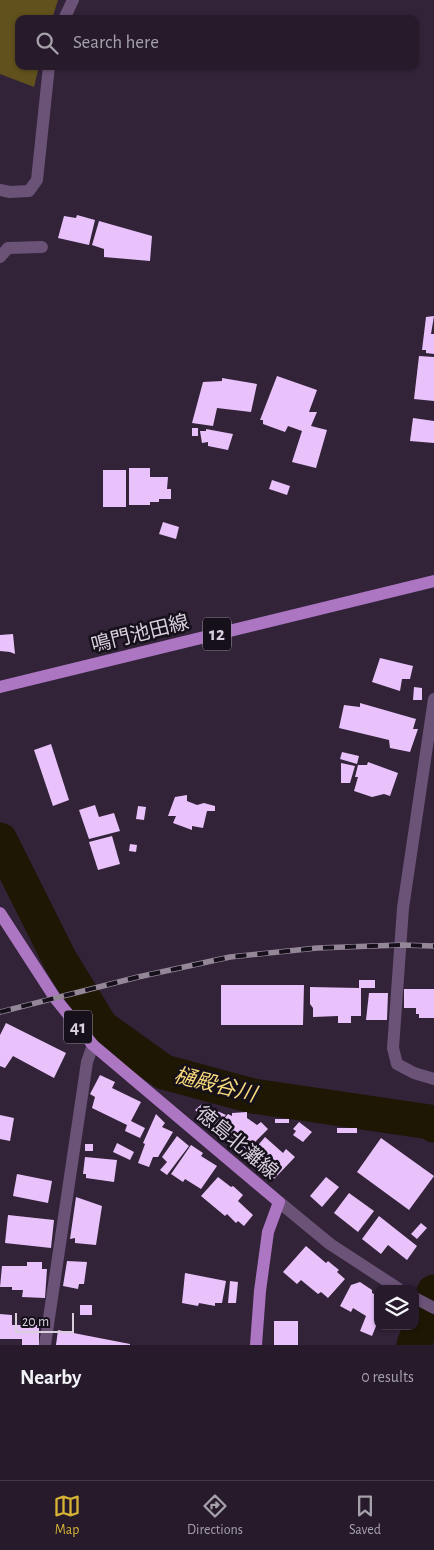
<!DOCTYPE html>
<html lang="en">
<head>
<meta charset="utf-8">
<style>
	:root { --surface:#261a2b; --page:#2e2333; --text:#f1f3f6; --muted:#a4a1a9; --line:#423847; --accent:#d7b434 }
	body { margin:0; font-family:"Alegreya Sans","Noto Sans JP",sans-serif; background:var(--page); color:var(--text) }
	.controls { position:absolute; right:15px; bottom:15px; display:grid; overflow:hidden; border-radius:10px; box-shadow:0 1px 4px #0004 }
	.controls button { width:45px; height:45px; display:grid; place-items:center; padding:0; border:0; border-bottom:1px solid var(--line); background:var(--surface); color:var(--text); font:25px sans-serif }
	.scale { position:absolute; left:15px; bottom:12px; width:59px; box-sizing:border-box; padding-left:5px; border:2px solid #d8cedc; border-top:0; font-size:14px; line-height:18px; white-space:nowrap; color:#d8cedc; -webkit-text-stroke:4px #16101a; paint-order:stroke }
	.list { margin:0; padding:0; list-style:none }
	h2 { display:flex; justify-content:space-between; align-items:center; height:65px; margin:0; padding:0 20px; font-size:21px }
	h2 small { font-size:16px; font-weight:400; color:var(--muted) }
	.icon { flex:none; width:28px; height:28px; fill:none; stroke:currentColor; stroke-width:2; stroke-linecap:round; stroke-linejoin:round }
	.map { position:relative; flex:none; width:434px; height:1345px; overflow:hidden }
	.search { position:absolute; background:var(--surface); box-shadow:0 1px 4px #0004; left:15px; right:15px; top:15px; height:55px; display:flex; align-items:center; gap:12px; box-sizing:border-box; padding:0 18px; border-radius:10px; color:var(--muted); font-size:19px }
	.sheet { height:135px; background:var(--surface) }
	nav { display:flex; justify-content:space-around; align-items:center; box-sizing:border-box; height:70px; border-top:1px solid var(--line); background:var(--surface); font-size:14px; color:var(--muted) }
	nav a { display:grid; justify-items:center; gap:2px }
	nav .on { color:var(--accent) }
	.map>svg:first-child { display:block }
	.green { fill:#61511c }
	.lines { fill:none; stroke-linecap:round; stroke-linejoin:round }
	.river { stroke:#1d1704; stroke-width:35 }
	.building { fill:#e9c2fb }
	.minor { stroke:#6b5277; stroke-width:12 }
	.major { stroke:#ac76c3; stroke-width:12 }
	.rail-casing { stroke:#938798; stroke-width:5.5 }
	.rail { stroke:#16101a; stroke-width:4; stroke-dasharray:11; stroke-linecap:butt }
	.labels { text-anchor:middle; dominant-baseline:central; stroke-width:5; stroke-linejoin:round; paint-order:stroke }
	.shield { fill:#16101a; stroke:#9e95a2; stroke-width:1 }
	.shield-label { font-size:19px; font-weight:bold; fill:#d8cedc }
	.street-label { font-size:20px; fill:#d8cedc; stroke:#16101a }
	.water-label { font-size:21px; font-style:italic; fill:#f5d87b; stroke:#16101a }
</style>
</head>
<body>
<div class="map">
<svg width="434" height="1345" viewBox="0 0 434 1345">
	<rect width="100%" height="100%" fill="#322339"/>
	<path class="green" d="M0,0H58L52,19H19V66H39L34,87L0,74Z"/>
	<g class="lines">
		<g class="river">
			<path d="M0,840L60,960L101,1027L164,1072L253,1096L430,1122L434,1125"/>
			<path d="M414,1345L434,1292"/>
		</g>
	</g>
	<g class="building">
		<path d="M77,215L95,220L89,245L58,238L64,216L76,218Z"/>
		<path d="M99,221L152,236L150,261L104,257V249L92,245Z"/>
		<path d="M434,316L431,334H434V354L426,353V350H422L426,317Z"/>
		<path d="M419,356L434,357V401L414,399Z"/>
		<path d="M277,376L317,390L309,412H317L311,426L327,430L316,468L292,462L302,431L288,426L285,432L263,424V420H260Z"/>
		<path d="M222,378L257,384L251,412L217,408L213,426L192,423L203,382L222,381Z"/>
		<path d="M413,418L434,421V443L410,441Z"/>
		<rect x="192" y="428" width="6" height="8"/>
		<path d="M206,429L233,434L228,450L208,446V442L202,443L200,431H206Z"/>
		<path d="M129,468H150V477H168L167,489H171V499H159V502H150V505H129Z"/>
		<rect x="103" y="470" width="23" height="37"/>
		<path d="M272,480L290,486L287,495L269,489Z"/>
		<path d="M163,522L179,527L176,539L159,534Z"/>
		<path d="M13,634L15,654L10,652L0,651V635Z"/>
		<path d="M380,658L413,666L410,679H402L400,691L372,682Z"/>
		<path d="M414,687L422,688V700H413Z"/>
		<path d="M360,703L416,719L413,729H418L410,752L390,748L389,740L339,728L344,705L360,707Z"/>
		<path d="M51,744L69,800L53,806L34,750Z"/>
		<path d="M342,752L359,756L357,764L340,759Z"/>
		<path d="M368,762L398,773L390,796L384,794L372,797L354,791L358,777H355L358,765H367Z"/>
		<path d="M341,763L355,766L350,783H341Z"/>
		<path d="M187,795V801L197,805L204,803L215,806V811H207L203,828L192,826V830L173,823L176,816H168L175,797Z"/>
		<path d="M95,805L99,817L114,813L120,831L89,839L79,810Z"/>
		<path d="M138,806L146,807L144,820L136,819Z"/>
		<path d="M112,836L120,864L98,870L89,842Z"/>
		<path d="M130,844L137,845L136,852L129,851Z"/>
		<path d="M359,980H375V988H361V1016H351V1023H338V1016L313,1017V1008L310,1004V987L359,988Z"/>
		<path d="M221,985H304L303,1025H221Z"/>
		<path d="M404,989H434V1018H419V1014H416V1008H404Z"/>
		<path d="M369,993H388L387,1020H366Z"/>
		<path d="M6,1023L66,1053L54,1078L13,1056L5,1068L0,1066V1035Z"/>
		<path d="M100,1075L115,1082L112,1088L141,1102L131,1121L145,1128L140,1138L125,1131L127,1125L92,1108L95,1097L90,1094Z"/>
		<path d="M202,1104L226,1115L214,1126L195,1110Z"/>
		<path d="M247,1112V1118L257,1125L261,1122L268,1129L247,1150L223,1129L227,1125L223,1120L228,1114L232,1116V1113Z"/>
		<path d="M156,1114L165,1123L162,1127L173,1132L158,1157H153L149,1167L138,1163L145,1144L143,1143Z"/>
		<path d="M0,1115L14,1118L10,1141L0,1139Z"/>
		<rect x="275" y="1119" width="14" height="4"/>
		<path d="M299,1122L312,1132L303,1142L293,1135L296,1131L293,1129Z"/>
		<rect x="337" y="1128" width="20" height="5"/>
		<path d="M177,1136L189,1146L167,1175L160,1170L167,1162L162,1157Z"/>
		<path d="M265,1137L283,1153L286,1149L295,1157L274,1179L248,1157Z"/>
		<path d="M381,1138L434,1176L409,1210L357,1172Z"/>
		<path d="M117,1143L134,1152L130,1160L113,1152Z"/>
		<rect x="85" y="1144" width="8" height="7"/>
		<path d="M191,1145L203,1153L201,1156L217,1166L201,1189L185,1179L183,1182L171,1174Z"/>
		<path d="M85,1157L117,1160L114,1182L86,1178V1174H83Z"/>
		<path d="M17,1174L52,1181L48,1203L13,1196Z"/>
		<path d="M218,1177L231,1187L233,1186L243,1195L238,1201L253,1215L244,1226L238,1221L236,1223L227,1214L225,1216L201,1196Z"/>
		<path d="M326,1177L339,1187L322,1207L310,1196Z"/>
		<path d="M349,1193L374,1211L358,1232L334,1213Z"/>
		<path d="M76,1197L102,1206L96,1245L75,1243V1238L70,1239Z"/>
		<path d="M8,1215L54,1220L51,1248L5,1243Z"/>
		<path d="M379,1216L417,1246L407,1260L388,1245L381,1254L362,1239Z"/>
		<path d="M421,1223L427,1228L417,1239L411,1234Z"/>
		<path d="M306,1246L326,1263L328,1261L339,1270L337,1272L345,1279L328,1298L321,1292L318,1294L301,1280L297,1284L283,1272Z"/>
		<path d="M67,1261L87,1262L84,1284H79L78,1289L63,1286Z"/>
		<path d="M27,1262H42V1269H47L45,1298L22,1297L23,1290H12V1287H0L2,1266H27Z"/>
		<path d="M185,1273L226,1281L222,1303H215V1306L199,1303L198,1306L182,1303Z"/>
		<path d="M230,1281L238,1282L236,1303H228Z"/>
		<path d="M360,1282L372,1290V1293L378,1296V1310L376,1313H378V1321L372,1336L360,1331L366,1316L353,1308L351,1312L340,1306L351,1285Z"/>
		<rect x="80" y="1305" width="12" height="10"/>
		<path d="M0,1314L12,1315V1325H39V1345H22V1339H0Z"/>
		<rect x="274" y="1321" width="24" height="24"/>
		<path d="M58,1330L130,1344V1345H56Z"/>
	</g>
	<g class="lines">
		<g class="minor">
			<path d="M64,19L73,0"/>
			<path d="M0,190L10,192L29,191L37,180L49,66"/>
			<path d="M0,257L8,248L42,247"/>
			<path d="M434,699L403,908L393,1048L397,1064L414,1073L434,1079"/>
			<path d="M279,1202L330,1244L399,1289"/>
			<path d="M415,1298L434,1308"/>
			<path d="M45,1345L87,1062L93,1045"/>
		</g>
		<g class="major">
			<path d="M0,687L434,581"/>
			<path d="M0,913L55,998L93,1045L279,1202L268,1232L260,1291L256,1345"/>
		</g>
		<defs>
			<path id="rail" d="M0,1012L138,977L230,957L317,948L401,945L434,946"/>
		</defs>
		<use href="#rail" class="rail-casing"/>
		<use href="#rail" class="rail"/>
	</g>
	<g class="labels">
		<g class="shield">
			<rect x="203" y="617.5" width="28" height="33" rx="4"/>
			<rect x="64" y="1010.5" width="28" height="33" rx="4"/>
		</g>
		<g class="shield-label">
			<text x="217" y="634">12</text>
			<text x="78" y="1027">41</text>
		</g>
		<g class="street-label">
			<text transform="translate(140 634) rotate(-14)">鳴門池田線</text>
			<text transform="translate(237 1143) rotate(40)">徳島北灘線</text>
		</g>
		<g class="water-label">
			<text transform="translate(215 1085) rotate(14)">樋殿谷川</text>
		</g>
	</g>
</svg>
<div class="controls">
<button><svg class="icon" aria-label="layers" viewBox="0 0 24 24"><path d="M12 4l9 5-9 5-9-5zM3 14l9 5 9-5"/></svg></button>
</div>
<div class="scale">20 m</div>
<div class="search"><svg class="icon" aria-label="search" viewBox="0 0 24 24"><circle cx="10" cy="10" r="6"/><path d="M15 15l6 6"/></svg>Search here</div>
</div>
<section class="sheet">
<h2>Nearby<small>0 results</small></h2>
<ul class="list">
</ul>
</section>
<nav>
<a class="on"><svg class="icon" aria-label="map" viewBox="0 0 24 24"><path d="M3 6l6-2 6 2 6-2v14l-6 2-6-2-6 2zM9 4v14M15 6v14"/></svg>Map</a>
<a><svg class="icon" aria-label="directions" viewBox="0 0 24 24"><path d="M12 3l9 9-9 9-9-9zM9 14v-3h6M13 9l2 2-2 2"/></svg>Directions</a>
<a><svg class="icon" aria-label="saved" viewBox="0 0 24 24"><path d="M7 4h10v16l-5-4-5 4z"/></svg>Saved</a>
</nav>
</body>
</html>
